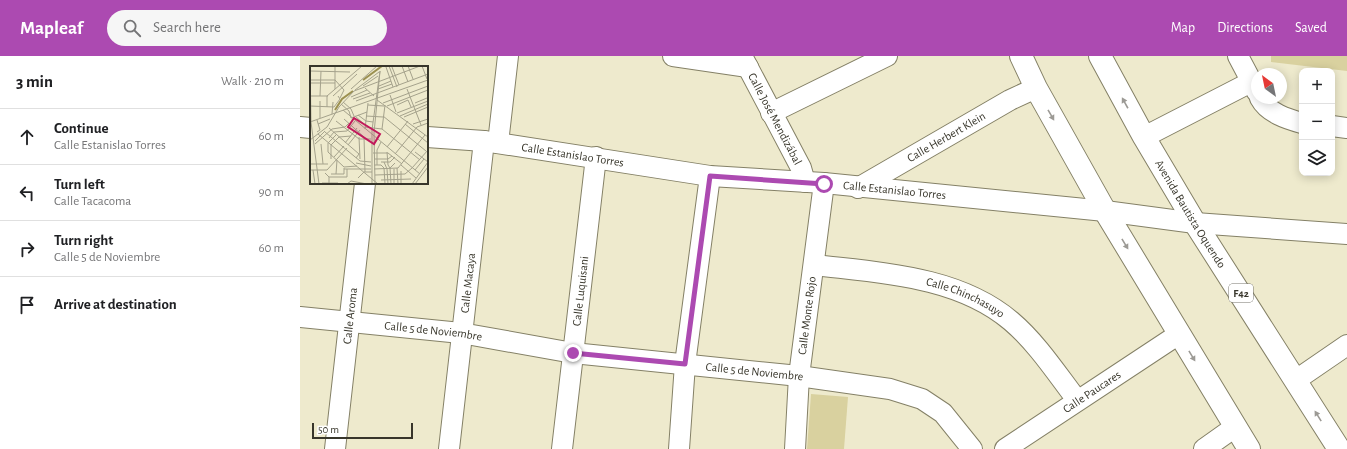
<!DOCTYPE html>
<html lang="en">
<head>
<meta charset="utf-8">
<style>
	:root { --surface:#fff; --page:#f6f6f6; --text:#202124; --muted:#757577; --line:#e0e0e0; --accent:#ac4ab1 }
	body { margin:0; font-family:"Alegreya Sans",sans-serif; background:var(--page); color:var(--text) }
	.controls { position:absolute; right:12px; top:12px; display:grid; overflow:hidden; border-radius:8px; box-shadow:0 2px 10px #0003 }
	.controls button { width:36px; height:36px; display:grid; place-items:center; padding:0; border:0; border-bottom:1px solid var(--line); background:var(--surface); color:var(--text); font:20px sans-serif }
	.compass { position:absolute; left:951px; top:12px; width:36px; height:36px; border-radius:50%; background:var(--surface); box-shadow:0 2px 10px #0003; rotate:327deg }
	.scale { position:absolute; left:12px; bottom:10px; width:101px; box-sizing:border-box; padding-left:4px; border:2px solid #38362b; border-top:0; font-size:11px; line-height:14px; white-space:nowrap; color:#38362b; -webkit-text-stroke:3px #fff; paint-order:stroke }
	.stop { position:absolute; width:12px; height:12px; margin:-9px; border:3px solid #ac4ab1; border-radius:50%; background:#fff }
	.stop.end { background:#ac4ab1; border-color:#fff; box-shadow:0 1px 4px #0008 }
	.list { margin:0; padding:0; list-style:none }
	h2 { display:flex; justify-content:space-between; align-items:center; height:52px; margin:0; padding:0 16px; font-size:17px }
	h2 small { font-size:13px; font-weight:400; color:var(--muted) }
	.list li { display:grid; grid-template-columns:26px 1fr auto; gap:12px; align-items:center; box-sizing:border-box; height:56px; padding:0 16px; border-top:1px solid var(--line) }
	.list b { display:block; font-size:15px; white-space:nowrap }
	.list p { margin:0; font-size:13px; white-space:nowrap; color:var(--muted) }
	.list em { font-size:13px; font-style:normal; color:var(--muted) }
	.icon { flex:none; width:22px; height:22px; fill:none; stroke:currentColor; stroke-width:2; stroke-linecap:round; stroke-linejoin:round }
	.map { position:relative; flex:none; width:1047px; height:393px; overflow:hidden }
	header { display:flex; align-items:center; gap:24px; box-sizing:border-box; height:56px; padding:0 20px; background:var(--accent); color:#fff }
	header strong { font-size:19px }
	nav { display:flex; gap:22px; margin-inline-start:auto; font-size:14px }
	.search { width:280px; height:36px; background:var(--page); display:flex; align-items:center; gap:10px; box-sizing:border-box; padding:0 14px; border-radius:22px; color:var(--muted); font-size:15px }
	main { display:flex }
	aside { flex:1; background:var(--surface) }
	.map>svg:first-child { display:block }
	.green { fill:#d9d19f }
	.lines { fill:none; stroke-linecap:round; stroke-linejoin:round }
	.minor-casing { stroke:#848066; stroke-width:22 }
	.major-casing { stroke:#848066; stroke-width:24 }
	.minor { stroke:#fff; stroke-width:20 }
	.major { stroke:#fff; stroke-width:22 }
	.oneway { fill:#9c9a95 }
	.route { stroke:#ac4ab1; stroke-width:5 }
	.labels { text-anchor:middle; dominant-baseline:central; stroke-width:4; stroke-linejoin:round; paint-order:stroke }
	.shield { fill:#fff; stroke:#74726b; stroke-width:1 }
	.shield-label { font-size:11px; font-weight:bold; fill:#38362b }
	.street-label { font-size:12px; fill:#38362b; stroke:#fff }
	.inset-river { fill:none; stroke:#9b9050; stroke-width:2 }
	.inset-road { fill:none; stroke:#a5a28c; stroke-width:1 }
	.view { fill:#c2185b; fill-opacity:0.15; stroke:#c2185b; stroke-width:2 }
	.inset-edge { fill:none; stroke:#38362b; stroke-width:2 }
</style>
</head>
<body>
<header>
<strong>Mapleaf</strong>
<div class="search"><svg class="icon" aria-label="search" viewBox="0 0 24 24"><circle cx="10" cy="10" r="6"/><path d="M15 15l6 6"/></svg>Search here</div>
<nav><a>Map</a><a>Directions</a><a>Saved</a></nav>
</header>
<main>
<aside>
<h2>3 min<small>Walk · 210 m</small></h2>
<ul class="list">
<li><svg class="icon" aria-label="ahead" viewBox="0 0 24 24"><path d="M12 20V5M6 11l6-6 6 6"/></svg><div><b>Continue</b><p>Calle Estanislao Torres</p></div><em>60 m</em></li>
<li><svg class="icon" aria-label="left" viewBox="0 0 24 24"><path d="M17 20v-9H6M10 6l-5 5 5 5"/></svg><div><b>Turn left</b><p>Calle Tacacoma</p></div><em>90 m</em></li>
<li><svg class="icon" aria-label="right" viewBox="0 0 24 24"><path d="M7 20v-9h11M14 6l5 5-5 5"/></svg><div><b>Turn right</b><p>Calle 5 de Noviembre</p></div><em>60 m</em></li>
<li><svg class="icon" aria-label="arrive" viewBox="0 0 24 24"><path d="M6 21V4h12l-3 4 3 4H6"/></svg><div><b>Arrive at destination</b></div></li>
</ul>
</aside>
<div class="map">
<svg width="1047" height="393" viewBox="0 0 1047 393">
	<rect width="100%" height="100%" fill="#eeeacd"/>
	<g class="green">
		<path d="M971,0H1047V15L971,6Z"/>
		<path d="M511,338L548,341L544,393H507Z"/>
	</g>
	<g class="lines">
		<defs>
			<g id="minor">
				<path d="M373,0L448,11"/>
				<path id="s1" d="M442,0L501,112L505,126"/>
				<path d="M938,0L957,36"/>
				<path d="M960,42C968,57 987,63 1002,67"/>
				<path d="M471,57L587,0"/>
				<path d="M1032,70L1047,72"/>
				<path d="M0,71L11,72"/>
				<path id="s2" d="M127,81L184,85L410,120L524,127L805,155L895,167L1047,178"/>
				<path d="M844,81L951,26"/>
				<path d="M198,87L208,0"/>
				<path id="s3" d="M558,132L710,44L736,32"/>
				<path id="s4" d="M515,209C581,217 658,220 711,265C737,287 757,318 777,344"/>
				<path id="s5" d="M0,261L161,277L273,297L499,320L590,333L622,343L643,357L672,393"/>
				<path d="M996,324L1047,289"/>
				<path id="s6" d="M35,393L65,127"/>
				<path id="s7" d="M149,393L184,85"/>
				<path id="s8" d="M262,393L296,101"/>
				<path d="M379,393L385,308L410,120"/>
				<path id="s9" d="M495,393L499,320L524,127"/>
				<path id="s10" d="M705,393L879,278"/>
				<path d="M904,393L935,371"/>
			</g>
			<g id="major">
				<path d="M721,0L736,32L805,155L949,393"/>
				<path id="s11" d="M800,0L844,81L895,167L1039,393"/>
			</g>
		</defs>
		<use href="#minor" class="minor-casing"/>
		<use href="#major" class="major-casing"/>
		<use href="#minor" class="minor"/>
		<use href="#major" class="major"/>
	</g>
	<defs><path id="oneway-solid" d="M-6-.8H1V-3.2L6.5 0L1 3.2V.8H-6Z"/></defs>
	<g class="oneway">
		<use href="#oneway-solid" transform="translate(825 47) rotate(-119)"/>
		<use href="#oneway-solid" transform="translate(751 59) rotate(60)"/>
		<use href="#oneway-solid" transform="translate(825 188) rotate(59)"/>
		<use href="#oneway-solid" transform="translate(892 300) rotate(59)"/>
		<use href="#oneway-solid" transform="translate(1018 360) rotate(-122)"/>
	</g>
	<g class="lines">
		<path class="route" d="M273,297L385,308L410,120L524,128"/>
	</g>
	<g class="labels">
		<rect class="shield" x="929" y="228" width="24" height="18" rx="3"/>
		<g class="shield-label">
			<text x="941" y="237">F42</text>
		</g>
		<g class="street-label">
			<text stroke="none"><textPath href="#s1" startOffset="71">Calle José Mendizábal</textPath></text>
			<text stroke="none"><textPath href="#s3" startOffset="102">Calle Herbert Klein</textPath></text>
			<text stroke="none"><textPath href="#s2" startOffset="147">Calle Estanislao Torres</textPath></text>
			<text stroke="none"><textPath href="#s2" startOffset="471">Calle Estanislao Torres</textPath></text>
			<text stroke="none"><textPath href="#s11" startOffset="182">Avenida Bautista Oquendo</textPath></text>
			<text stroke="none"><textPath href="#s7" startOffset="167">Calle Macaya</textPath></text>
			<text stroke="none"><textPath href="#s8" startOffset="159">Calle Luquisani</textPath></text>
			<text stroke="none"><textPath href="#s4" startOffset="155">Calle Chinchasuyo</textPath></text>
			<text stroke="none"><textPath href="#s6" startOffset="134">Calle Aroma</textPath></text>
			<text stroke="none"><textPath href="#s9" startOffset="134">Calle Monte Rojo</textPath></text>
			<text stroke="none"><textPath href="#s5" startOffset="134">Calle 5 de Noviembre</textPath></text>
			<text stroke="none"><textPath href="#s5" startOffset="458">Calle 5 de Noviembre</textPath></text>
			<text stroke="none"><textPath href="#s10" startOffset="104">Calle Paucares</textPath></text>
		</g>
	</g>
	<g transform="translate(10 10)">
		<rect width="118" height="118" fill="#eeeacd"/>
		<path class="inset-river" d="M53,14L72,0M25,44L32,33L43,25"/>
		<path class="inset-road" d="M0,0L1,56L9,118M79,0L87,21M92,0L98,16M98,0L103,13M112,0L117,13M76,1L83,21M82,1L89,19M0,5L40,6M0,14H25L34,24L30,32M0,17H25M53,20L68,10M69,20L81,15M55,22L64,30M25,23V0M41,23L67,0M68,23L82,18M97,23L111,59M45,24L69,6M80,29L86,46M1,30H18M10,30L11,5M23,30L47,8M41,31L57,24M43,33L60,27M67,34L118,71M46,35L118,8M33,36L41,43L44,50M73,37L118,20M105,37L117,32M31,38L39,45L41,52L57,46M58,39L74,40M87,39L98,34L101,41M0,40L24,41L30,33L28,30M77,40L118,24M17,41V30L52,0M33,44L110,108M87,47L118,35M22,48L23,36M48,49L56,55L63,56M45,50L55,59M56,50L73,51M73,50L116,85M90,50L118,38M94,51L118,41M10,52V35M34,53L54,71L55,106M7,54L10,64L7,66M26,55L49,73H61M0,56L118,14M8,58L20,53M95,58L118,77M103,58L118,53M55,61L72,63M19,62L49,88L46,92M55,63L58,37M72,63L110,94M72,63L75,39M15,66L50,95L61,96M8,68L68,118M26,69L18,77V86L34,101L47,100M49,71L50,93M19,72L24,66L37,65L45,55M0,74L17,61L29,41L44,25L110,0M5,75L15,65M35,77L47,62M5,78L22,63L35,61L39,57M11,78L13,98M38,79L50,64M77,81L98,55M77,86L78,99L80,102M105,86L118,96M63,87H78L92,98M85,88L107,61L118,57M24,91L34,80M21,93V79L29,71L41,70M65,93H78L82,90M71,96H80L85,91M74,96L77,103L78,118M46,97L61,100M1,98H18M64,99H71L74,102L75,118M67,99V84L71,76M91,99L106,112M87,102L88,118M102,102L118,84M34,103H61M64,103L88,102L115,69M84,103V118M0,104H17L37,82M3,104L5,118M105,104L114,93M91,105V118M15,107L19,111V118M21,108H34V102M26,108L27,94M65,109L95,108L102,102M19,111H37V103M48,112L54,106H62M71,114L101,113M12,117H28M37,118L41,115L57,118M62,118V64L70,5L64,67L65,118M81,118L80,102L85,97M102,118L118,96M105,118L118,101"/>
		<path class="view" d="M44,52L70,68L64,78L38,61Z"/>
		<rect width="118" height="118" class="inset-edge"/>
	</g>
</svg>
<div class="controls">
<button>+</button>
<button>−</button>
<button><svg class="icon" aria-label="layers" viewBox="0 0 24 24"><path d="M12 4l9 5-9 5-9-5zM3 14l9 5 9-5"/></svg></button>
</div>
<svg class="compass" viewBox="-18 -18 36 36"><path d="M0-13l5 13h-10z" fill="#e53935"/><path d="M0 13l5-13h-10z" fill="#757577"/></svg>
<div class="scale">50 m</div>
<div class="stop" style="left:524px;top:128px"></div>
<div class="stop end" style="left:273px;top:297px"></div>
</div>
</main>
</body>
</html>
